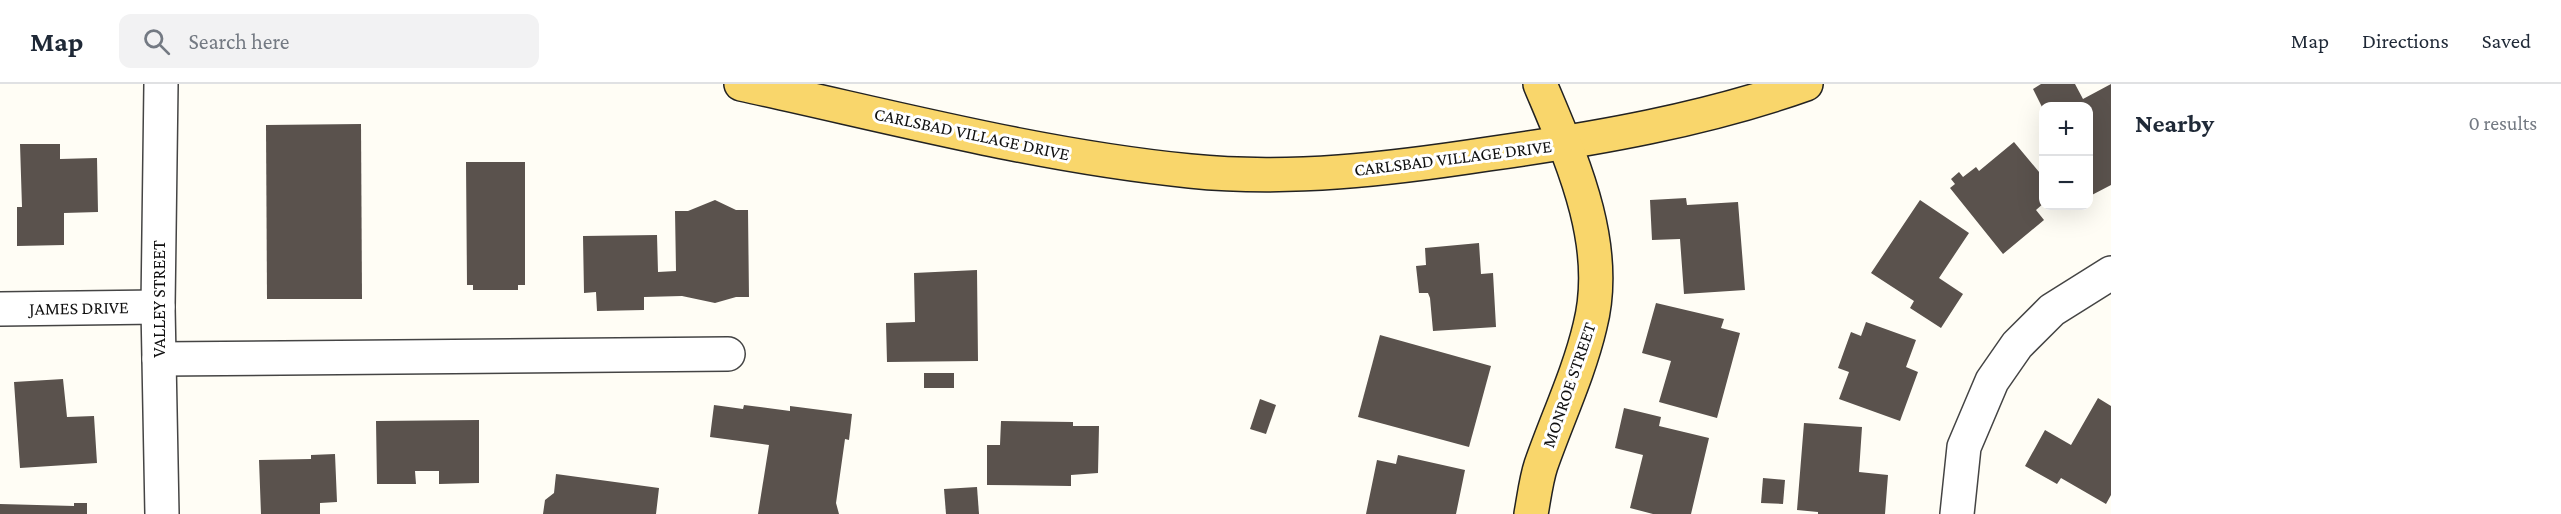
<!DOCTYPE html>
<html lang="en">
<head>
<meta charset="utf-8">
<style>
	:root { --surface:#fff; --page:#f2f2f3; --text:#1f2937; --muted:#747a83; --line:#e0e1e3 }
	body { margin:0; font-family:"Crimson Pro",serif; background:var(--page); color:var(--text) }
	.controls { position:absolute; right:18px; top:18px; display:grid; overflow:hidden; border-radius:12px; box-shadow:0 6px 24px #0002 }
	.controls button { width:54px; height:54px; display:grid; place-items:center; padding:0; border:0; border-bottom:2px solid var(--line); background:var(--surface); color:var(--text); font:30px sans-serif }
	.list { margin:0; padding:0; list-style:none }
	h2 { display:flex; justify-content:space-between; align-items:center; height:78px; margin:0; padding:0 24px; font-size:26px }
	h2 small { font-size:20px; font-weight:400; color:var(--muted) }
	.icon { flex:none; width:33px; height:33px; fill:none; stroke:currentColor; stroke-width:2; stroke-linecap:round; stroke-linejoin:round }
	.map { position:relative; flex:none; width:2111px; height:430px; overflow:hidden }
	header { display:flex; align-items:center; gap:36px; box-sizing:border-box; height:84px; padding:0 30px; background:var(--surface); border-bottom:2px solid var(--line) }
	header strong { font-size:28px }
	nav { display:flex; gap:33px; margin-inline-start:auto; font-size:21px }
	.search { width:420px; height:54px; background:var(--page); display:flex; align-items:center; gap:15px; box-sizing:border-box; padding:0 21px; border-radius:12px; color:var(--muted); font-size:22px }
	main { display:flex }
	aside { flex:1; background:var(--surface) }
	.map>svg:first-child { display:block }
	.building { fill:#5a524d }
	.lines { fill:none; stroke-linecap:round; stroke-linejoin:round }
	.minor-casing { stroke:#444; stroke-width:36 }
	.major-casing { stroke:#222; stroke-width:36 }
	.minor { stroke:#fff; stroke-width:33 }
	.major { stroke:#f9d66b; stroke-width:33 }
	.labels { text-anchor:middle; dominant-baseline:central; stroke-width:6; stroke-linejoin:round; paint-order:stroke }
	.street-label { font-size:18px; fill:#111; stroke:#fff }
</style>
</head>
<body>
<header>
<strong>Map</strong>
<div class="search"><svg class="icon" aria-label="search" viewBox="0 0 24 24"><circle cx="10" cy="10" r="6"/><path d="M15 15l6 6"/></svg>Search here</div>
<nav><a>Map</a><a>Directions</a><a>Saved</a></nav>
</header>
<main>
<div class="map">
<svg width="2111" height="430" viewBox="0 0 2111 430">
	<rect width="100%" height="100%" fill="#fffdf5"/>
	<g class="building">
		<path d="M2041,0H2075L2083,15L2111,0V101L2088,113V22H2044V27L2033,5Z"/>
		<path d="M361,40L362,215H267L266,41Z"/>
		<path d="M2014,58L2044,94V119L2036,126L2044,136L2003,170L1950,104L1955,100L1951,95L1959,88L1963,93L1976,83L1979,87Z"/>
		<path d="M20,60H60V75L97,74L98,128L64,129V161L17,162V123H22Z"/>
		<path d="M466,78H525V201H518V206H473V201H467Z"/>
		<path d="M1686,114L1687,121L1738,118L1745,206L1684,210L1680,155L1652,156L1650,116Z"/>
		<path d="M715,116L736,126H748L749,213H736L715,219L682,212L644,213V226L597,227L596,208L584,209L583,152L657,151L658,188L676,187L675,127H688Z"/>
		<path d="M1920,116L1969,149L1939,194L1963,210L1941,244L1910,224L1914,217L1871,189Z"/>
		<path d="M1479,159L1481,190L1493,189L1496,243L1433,247L1430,214L1428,209H1419L1416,182L1426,181L1425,164Z"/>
		<path d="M977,186L978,277L887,278L886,239L915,238L914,189Z"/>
		<path d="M1656,219L1724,235L1721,244L1740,249L1717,334L1659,318L1671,277L1642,269Z"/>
		<path d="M1866,238L1916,256L1906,283L1918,288L1900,337L1839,315L1849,288L1838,284L1851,248L1861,252Z"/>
		<path d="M1380,251L1491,282L1469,363L1358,333Z"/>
		<rect x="924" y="289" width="30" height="15"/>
		<path d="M63,295L67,333L94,332L97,379L20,384L14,298Z"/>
		<path d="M2098,314L2111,322V411L2106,420L2061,394L2057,400L2025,382L2045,346L2071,361Z"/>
		<path d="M1260,315L1276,321L1266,350L1250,345Z"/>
		<path d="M714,321L743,325L744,321L790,327V322L852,330L849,356L845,355L836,419L839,430H758L769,361L710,353Z"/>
		<path d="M1624,324L1661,333L1659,342L1709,354L1691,430H1653L1630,424L1643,371L1615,364Z"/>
		<path d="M479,336V399L439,400V387H415L416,400H377L376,337Z"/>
		<path d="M1001,337L1073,338V342H1099L1098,389L1071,391V402L987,401V361H1000Z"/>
		<path d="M1804,339L1862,343L1859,388L1888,391L1885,430H1818V428L1797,426Z"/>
		<path d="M335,370L337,418L320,419V430H261L259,376L311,375V371Z"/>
		<path d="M1398,371L1465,386L1456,430H1366L1377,376L1396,380Z"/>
		<path d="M556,390L659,404L656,430H543L545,416L554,409Z"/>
		<path d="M1763,394L1785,396L1783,420L1761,419Z"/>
		<path d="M977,403L979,430H946L944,405Z"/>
		<path d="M74,419H87V430H0V420L74,422Z"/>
	</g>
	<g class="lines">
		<defs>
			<g id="minor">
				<path d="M161,0L158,223L162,430"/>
				<path d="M0,225L158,223"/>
				<path d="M159,275L728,270"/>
				<path d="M1957,430L1964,363L1992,297L2017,261L2052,226L2111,189"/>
			</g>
			<g id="major">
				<path d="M741,0C889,32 1038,72 1190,87C1289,97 1390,85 1488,70C1595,55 1705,36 1806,0"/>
				<path d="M1531,430C1534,414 1536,396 1541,381C1557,335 1579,289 1590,242C1611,160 1571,74 1540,0"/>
			</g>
		</defs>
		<use href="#minor" class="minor-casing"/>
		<use href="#major" class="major-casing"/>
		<use href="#minor" class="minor"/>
		<use href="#major" class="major"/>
	</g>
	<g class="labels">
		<g class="street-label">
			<text transform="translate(972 50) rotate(12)">CARLSBAD VILLAGE DRIVE</text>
			<text transform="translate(1453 74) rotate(-7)">CARLSBAD VILLAGE DRIVE</text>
			<text transform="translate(159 215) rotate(-90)">VALLEY STREET</text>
			<text transform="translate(79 224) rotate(-1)">JAMES DRIVE</text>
			<text transform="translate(1569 301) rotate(-71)">MONROE STREET</text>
		</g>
	</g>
</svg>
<div class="controls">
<button>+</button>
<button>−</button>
</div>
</div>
<aside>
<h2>Nearby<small>0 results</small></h2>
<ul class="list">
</ul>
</aside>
</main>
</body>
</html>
